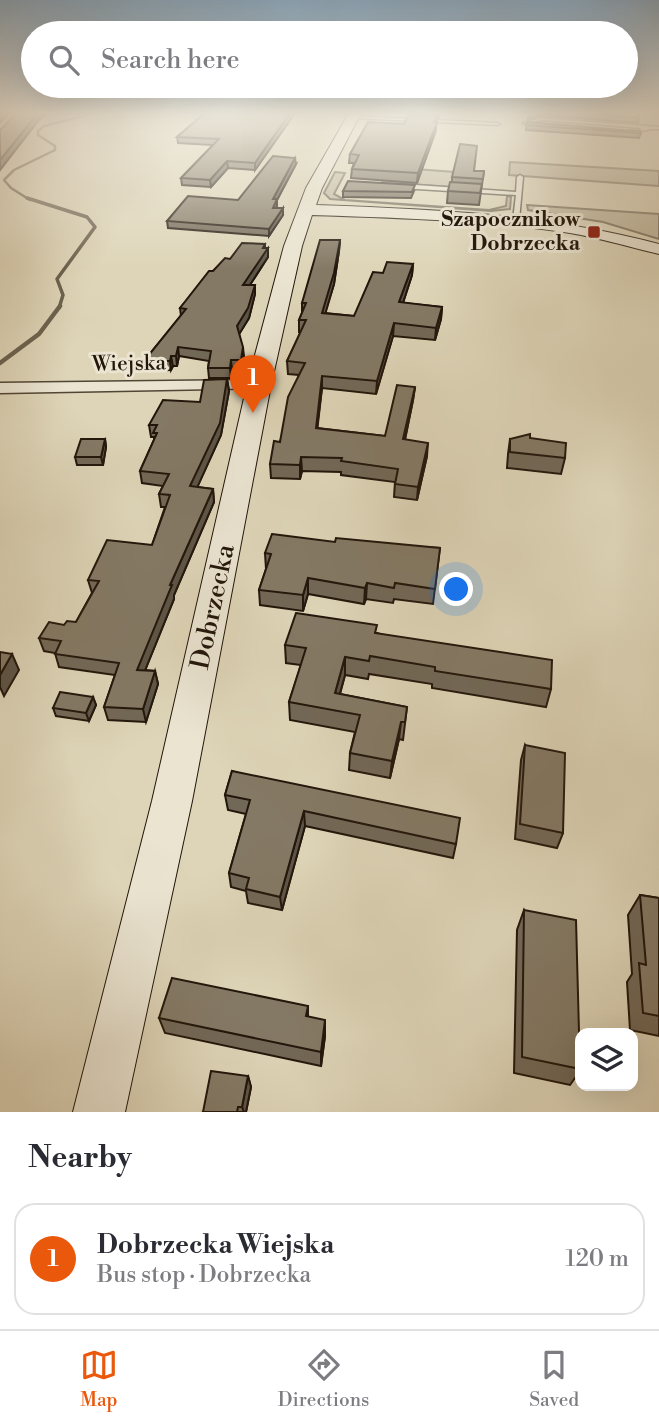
<!DOCTYPE html>
<html lang="en">
<head>
<meta charset="utf-8">
<style>
	:root { --surface:#fff; --page:#f2f2f3; --text:#2b2b33; --muted:#7c7c81; --line:#e1e1e2; --accent:#ea580c }
	body { margin:0; font-family:"Libre Bodoni",serif; background:var(--page); color:var(--text) }
	.controls { position:absolute; right:21px; bottom:21px; display:grid; overflow:hidden; border-radius:14px; box-shadow:0 7px 28px #0002 }
	.controls button { width:63px; height:63px; display:grid; place-items:center; padding:0; border:0; border-bottom:2px solid var(--line); background:var(--surface); color:var(--text); font:35px sans-serif }
	.you { position:absolute; left:457px; top:590px; width:24px; height:24px; margin:-18px; border:5px solid #fff; border-radius:50%; background:#1a73e8; box-shadow:0 0 0 10px #1a73e833 }
	.badge { display:grid; place-items:center; width:46px; height:46px; border-radius:50%; background:var(--accent); color:#fff; font-size:23px; font-weight:700 }
	.pin { position:absolute; translate:-50% -58px; filter:drop-shadow(0 2px 4px #0008) }
	.pin::after { content:''; position:absolute; top:37px; width:24px; height:21px; background:inherit; clip-path:polygon(0 0,100% 0,50% 100%) }
	.list { margin:0; padding:0; list-style:none }
	h2 { display:flex; justify-content:space-between; align-items:center; height:91px; margin:0; padding:0 28px; font-size:30px }
	h2 small { font-size:23px; font-weight:400; color:var(--muted) }
	.list li { display:grid; grid-template-columns:46px 1fr auto; gap:21px; align-items:center; box-sizing:border-box; height:112px; margin:0 14px 14px; padding:0 14px; border:2px solid var(--line); border-radius:21px }
	.list b { display:block; font-size:26px; white-space:nowrap }
	.list p { margin:0; font-size:23px; white-space:nowrap; color:var(--muted) }
	.list em { font-size:23px; font-style:normal; color:var(--muted) }
	.icon { flex:none; width:38px; height:38px; fill:none; stroke:currentColor; stroke-width:2; stroke-linecap:round; stroke-linejoin:round }
	.map { position:relative; flex:none; width:659px; height:1112px; overflow:hidden }
	.search { position:absolute; background:var(--surface); box-shadow:0 7px 28px #0002; left:21px; right:21px; top:21px; height:77px; display:flex; align-items:center; gap:18px; box-sizing:border-box; padding:0 24px; border-radius:38px; color:var(--muted); font-size:26px }
	.sheet { height:217px; background:var(--surface) }
	nav { display:flex; justify-content:space-around; align-items:center; box-sizing:border-box; height:98px; border-top:2px solid var(--line); background:var(--surface); font-size:19px; color:var(--muted) }
	nav a { display:grid; justify-items:center; gap:4px }
	nav .on { color:var(--accent) }
	.map>svg:first-child { display:block }
	.green { fill:#beb59b; stroke:#706653; stroke-width:2 }
	.lines { fill:none; stroke-linecap:round; stroke-linejoin:round }
	.stream-far2 { stroke:#6c624f; stroke-width:2.5 }
	.stream-far1 { stroke:#6c624f; stroke-width:3.5 }
	.stream { stroke:#6c624f; stroke-width:4.5 }
	.lane-casing { stroke:#514636; stroke-width:3 }
	.street-casing { stroke:#514636; stroke-width:3 }
	.secondary-casing { stroke:#22160b; stroke-width:2 }
	.lane { fill:#eae4d1; fill-rule:evenodd }
	.street { fill:#eae4d1; fill-rule:evenodd }
	.secondary { fill:#eae4d1; fill-rule:evenodd }
	.wall { fill:#726857; stroke:#22160b; stroke-width:2 }
	.shaded-wall { fill:#5c5547; stroke:#22160b; stroke-width:2 }
	.building { fill:#847965; stroke:#22160b; stroke-width:2 }
	.poi-dot { fill:#8f2418; stroke:#eae4d1; stroke-width:2.5 }
	.labels { text-anchor:middle; dominant-baseline:central; stroke-width:6; stroke-linejoin:round; paint-order:stroke }
	.far-poi-label { font-size:21px; font-weight:bold; fill:#22160b; stroke:#eae4d1; text-anchor:end }
	.far-street-label { font-size:21px; fill:#22160b; stroke:#eae4d1 }
	.street-label { font-size:26px; fill:#22160b; stroke:#eae4d1 }
</style>
</head>
<body>
<div class="map">
<svg width="659" height="1112" viewBox="0 0 659 1112">
	<rect width="100%" height="100%" fill="#ded5b8"/>
	<filter id="stains"><feTurbulence type="fractalNoise" baseFrequency=".00286" numOctaves="4"/><feColorMatrix values="0 0 0 0 .2 0 0 0 0 .09 0 0 0 0 .02 0 0 0 .5 -.17"/></filter>
	<radialGradient id="worn" r=".72"><stop offset=".6" stop-color="#630" stop-opacity="0"/><stop offset="1" stop-color="#630" stop-opacity=".3"/></radialGradient>
	<g class="green">
		<path d="M510,162L659,171V186L509,175Z"/>
		<path d="M388,167L468,173L465,188L382,182Z"/>
		<path d="M335,172L345,173L334,194L345,200L489,210L506,206L507,196L511,197L510,209L491,211L330,199L324,193Z"/>
		<path d="M527,205L659,214V239L603,222L528,210Z"/>
	</g>
	<g class="lines">
		<path class="stream-far2" d="M30,200L11,188L4,180L14,170L55,150V146L38,135V131L44,126L95,113"/>
		<path class="stream-far1" d="M27,198L87,217L95,227L57,279L63,295L59,308"/>
		<path class="stream" d="M0,363L39,334L60,306"/>
		<defs>
			<g id="lane">
				<path d="M352,116L498,123L500,124L498,125L354,118Z"/>
				<path d="M541,118L659,127V129H652L629,133L627,131L642,128L541,120L530,123L541,126L539,128L523,123Z"/>
				<path d="M520,175L523,177L519,220L516,222L513,220L516,195L401,188L398,186L401,184L516,192L517,177Z"/>
			</g>
			<path id="street" d="M259,380L265,382L267,385L265,388L0,393V383Z"/>
			<path id="secondary" d="M349,113H361L322,188L316,205C432,209 546,214 659,244V254C629,247 600,238 570,233C485,220 398,218 312,215L302,246L271,385L192,801L125,1112H73L152,801L247,385L284,246L306,188Z"/>
		</defs>
		<use href="#lane" class="lane-casing"/>
		<use href="#street" class="street-casing"/>
		<use href="#secondary" class="secondary-casing"/>
		<use href="#lane" class="lane"/>
		<use href="#street" class="street"/>
		<use href="#secondary" class="secondary"/>
	</g>
	<g class="wall">
		<path d="M205,113H295L255,170L228,168L211,187L182,185L181,178L213,145L178,143L177,137Z"/>
		<path d="M411,113H440L439,118L436,117V130L417,183L351,178L352,169L354,163H349L350,154L404,124Z"/>
		<path d="M529,113H639V118L638,123L541,115L528,119Z"/>
		<path d="M527,122L641,133L639,138L526,130Z"/>
		<path d="M296,164L277,200L276,208L283,215L269,236L168,228L167,221L238,200Z"/>
		<path d="M474,171H484L479,205L447,203L448,191L452,182V177Z"/>
		<path d="M343,191H414L411,198L343,197Z"/>
		<path d="M340,240L339,251L334,284L325,313L354,316L383,273L413,264L412,275L403,303L442,307L441,319L435,340L393,336L376,394L322,388L317,428L385,436L415,387L413,400L405,440L427,456L417,500L394,497L395,482L341,475V472L302,471L300,479L271,478L270,464L280,442L299,375L288,374L287,361L301,332H299V320L302,313V303Z"/>
		<path d="M265,244V248H268V257L250,285H255V294L249,318L239,334L244,357L242,370H232L231,378H209L208,368L209,361L179,356L177,366H173L171,370L146,371L144,361L181,316L180,308L213,271L230,259Z"/>
		<path d="M227,379L229,391L221,435L197,487L213,489L214,502L174,595V599L145,670L155,671L158,684L146,722L108,720L104,707L115,675L59,667L55,653L44,651L39,638L64,625L76,622L92,593L88,580L152,545L165,507H161L159,494L163,486L142,483L140,471L154,440V437H151L149,425L200,402Z"/>
		<path d="M105,439L106,447L103,465H77L75,457Z"/>
		<path d="M510,439L565,458L561,474L507,468L508,454Z"/>
		<path d="M335,542L440,548L433,604L394,599L393,603L366,599L364,604L308,594L303,611L260,605L259,590L266,569L265,553Z"/>
		<path d="M377,633L551,689L546,707L432,688V684L369,674L368,679L345,675L340,694L407,707L403,740L399,739L390,778L349,770L350,753L355,732L290,720L289,702L301,665L286,663L285,645Z"/>
		<path d="M93,697L96,705L89,721L56,716L53,708Z"/>
		<path d="M525,745L563,833L557,848L515,839L521,760Z"/>
		<path d="M232,771L456,844L453,858L305,826L282,910L248,903L246,891L231,887L229,873L246,814L228,810L225,795Z"/>
		<path d="M640,895L659,898V1036L630,1030L627,982L632,974L628,915Z"/>
		<path d="M524,910L580,1038V1071L570,1085L514,1073L517,930Z"/>
		<path d="M308,1006V1017L325,1036L321,1066L165,1033L159,1018Z"/>
		<path d="M248,1076L251,1087L246,1112H203Z"/>
	</g>
	<g class="shaded-wall">
		<path d="M1,113H9L0,123V114Z"/>
		<path d="M38,113H47L39,120L0,170V160Z"/>
		<path d="M290,113H295L255,170V163Z"/>
		<path d="M530,113H542L541,115L528,119L529,114Z"/>
		<path d="M437,116L436,130L417,183L418,173Z"/>
		<path d="M295,158L296,164L277,200V206L273,215V199Z"/>
		<path d="M227,161L228,168L211,187L210,180Z"/>
		<path d="M283,208V215L269,236V229Z"/>
		<path d="M340,240L339,251L334,284L322,325V313Z"/>
		<path d="M265,244V251L268,248V257L244,294L243,285Z"/>
		<path d="M413,264L412,275L399,315V302Z"/>
		<path d="M255,285V294L249,318L238,336L237,326Z"/>
		<path d="M442,307L441,319L435,340L436,328Z"/>
		<path d="M394,323L393,336L376,394L377,381Z"/>
		<path d="M178,347L179,356L177,366L176,356Z"/>
		<path d="M243,347L244,357L242,370L241,360Z"/>
		<path d="M171,356L173,366L171,370L170,361Z"/>
		<path d="M231,360L232,370L231,378L230,368Z"/>
		<path d="M322,376V388L316,441V428Z"/>
		<path d="M227,379L229,391L221,435L192,499L190,486Z"/>
		<path d="M415,387L413,400L402,453L403,439Z"/>
		<path d="M105,439L106,447L103,465L101,457Z"/>
		<path d="M428,443L427,456L417,500L418,487Z"/>
		<path d="M301,457L302,471L300,479V465Z"/>
		<path d="M213,489L214,502L174,595V599L140,683L137,670L170,585Z"/>
		<path d="M308,578V594L303,611V595Z"/>
		<path d="M367,583L366,599L364,604L365,588Z"/>
		<path d="M12,654L19,670L4,696L0,687V675Z"/>
		<path d="M345,657V675L335,711V693Z"/>
		<path d="M155,671L158,684L146,722L143,709Z"/>
		<path d="M93,697L96,705L89,721L86,713Z"/>
		<path d="M401,722L399,739L390,778L392,761Z"/>
		<path d="M304,811L305,826L282,910L280,897Z"/>
		<path d="M325,1020V1036L321,1066V1052Z"/>
		<path d="M248,1076L251,1087L246,1112H244L242,1107Z"/>
	</g>
	<g class="building">
		<path d="M17,113H38L0,160V130Z"/>
		<path d="M205,113H290L255,163L227,161L210,180L181,178L219,139L177,137Z"/>
		<path d="M583,113H639V118Z"/>
		<path d="M408,115L437,116L434,122H437L418,173L352,169L359,155L350,154L368,122L404,124Z"/>
		<path d="M527,122L633,131L640,130L641,133L526,125Z"/>
		<path d="M460,144L477,146L474,171H484L483,179L452,177Z"/>
		<path d="M273,156L295,158L273,199H277L273,208H283L269,229L167,221L188,196L238,200Z"/>
		<path d="M348,181L415,185L412,192L343,191Z"/>
		<path d="M450,182L482,184L480,193L448,191Z"/>
		<path d="M320,240H340L334,273L322,313L354,316L373,272L383,273L387,262L413,264L399,302L442,307L436,328L394,323L377,381L322,376L316,428L385,436L397,385L415,387L403,439L428,443L418,487L395,484L398,469L341,461L342,458L301,457L300,465L270,464L274,441L280,442L288,397L305,363L287,361L306,320H299L306,303H302Z"/>
		<path d="M242,243L265,244L263,248H268L243,285H255L248,308L237,326L243,347L241,360H231L230,368H208L211,351L178,347L176,356H171L170,361H144L186,309L180,308L209,271H213L225,258L230,259Z"/>
		<path d="M227,379L220,423L190,486L213,489L170,585H172L137,670L155,671L143,709L104,707L119,663L55,654L61,641L39,638L49,622L64,625L67,621L76,622L99,581L88,580L107,540L152,545L170,495L159,494L169,474L140,471L157,433H153L157,425H149L163,400L200,402L204,380Z"/>
		<path d="M530,434V438L566,443L565,458L510,452V439Z"/>
		<path d="M81,439H105L101,457H75Z"/>
		<path d="M272,534L335,542L336,538L440,548L435,589L395,583L394,588L367,583L365,588L308,578L303,595L259,590L271,554L265,553Z"/>
		<path d="M296,613L377,625L375,633L552,660L551,689L435,671V667L370,656L369,661L345,657L335,693L407,707L405,722H401L392,761L350,753L360,715L289,702L306,648L285,645Z"/>
		<path d="M0,652L12,654L0,675Z"/>
		<path d="M60,692L93,697L86,713L53,708Z"/>
		<path d="M525,745L565,753L563,833L520,824Z"/>
		<path d="M232,771L460,818L456,844L304,811L280,897L246,889L249,878L229,873L250,800L225,795Z"/>
		<path d="M640,895L659,898V1016L643,1013L639,963L646,965Z"/>
		<path d="M524,910L576,920L580,1069L522,1057Z"/>
		<path d="M172,978L308,1006L306,1016L325,1020L321,1052L159,1018Z"/>
		<path d="M211,1071L248,1076L242,1107H238L237,1112H203Z"/>
	</g>
	<linearGradient id="sky" x2="0" y2="1"><stop stop-color="#8aa7bd"/><stop offset="0.42" stop-color="#f0ecdf"/><stop offset="1" stop-color="#f0ecdf" stop-opacity="0"/></linearGradient>
	<rect width="659" height="269" fill="url(#sky)"/>
	<rect class="poi-dot" x="587" y="225" width="14" height="14" rx="3.5"/>
	<g class="labels">
		<g class="far-poi-label">
			<text x="580" y="220">Szapocznikow<tspan x="580" dy="24">Dobrzecka</tspan></text>
		</g>
		<g class="far-street-label">
			<text transform="translate(129 364) rotate(-1)">Wiejska</text>
		</g>
		<g class="street-label">
			<text transform="translate(213 607) rotate(-78)">Dobrzecka</text>
		</g>
	</g>
	<rect width="100%" height="100%" filter="url(#stains)"/>
	<rect width="100%" height="100%" fill="url(#worn)"/>
</svg>
<div class="controls">
<button><svg class="icon" aria-label="layers" viewBox="0 0 24 24"><path d="M12 4l9 5-9 5-9-5zM3 14l9 5 9-5"/></svg></button>
</div>
<div class="you"></div>
<div class="pin badge" style="left:253px;top:413px">1</div>
<div class="search"><svg class="icon" aria-label="search" viewBox="0 0 24 24"><circle cx="10" cy="10" r="6"/><path d="M15 15l6 6"/></svg>Search here</div>
</div>
<section class="sheet">
<h2>Nearby<small></small></h2>
<ul class="list">
<li><span class="badge">1</span><div><b>Dobrzecka Wiejska</b><p>Bus stop · Dobrzecka</p></div><em>120 m</em></li>
</ul>
</section>
<nav>
<a class="on"><svg class="icon" aria-label="map" viewBox="0 0 24 24"><path d="M3 6l6-2 6 2 6-2v14l-6 2-6-2-6 2zM9 4v14M15 6v14"/></svg>Map</a>
<a><svg class="icon" aria-label="directions" viewBox="0 0 24 24"><path d="M12 3l9 9-9 9-9-9zM9 14v-3h6M13 9l2 2-2 2"/></svg>Directions</a>
<a><svg class="icon" aria-label="saved" viewBox="0 0 24 24"><path d="M7 4h10v16l-5-4-5 4z"/></svg>Saved</a>
</nav>
</body>
</html>
